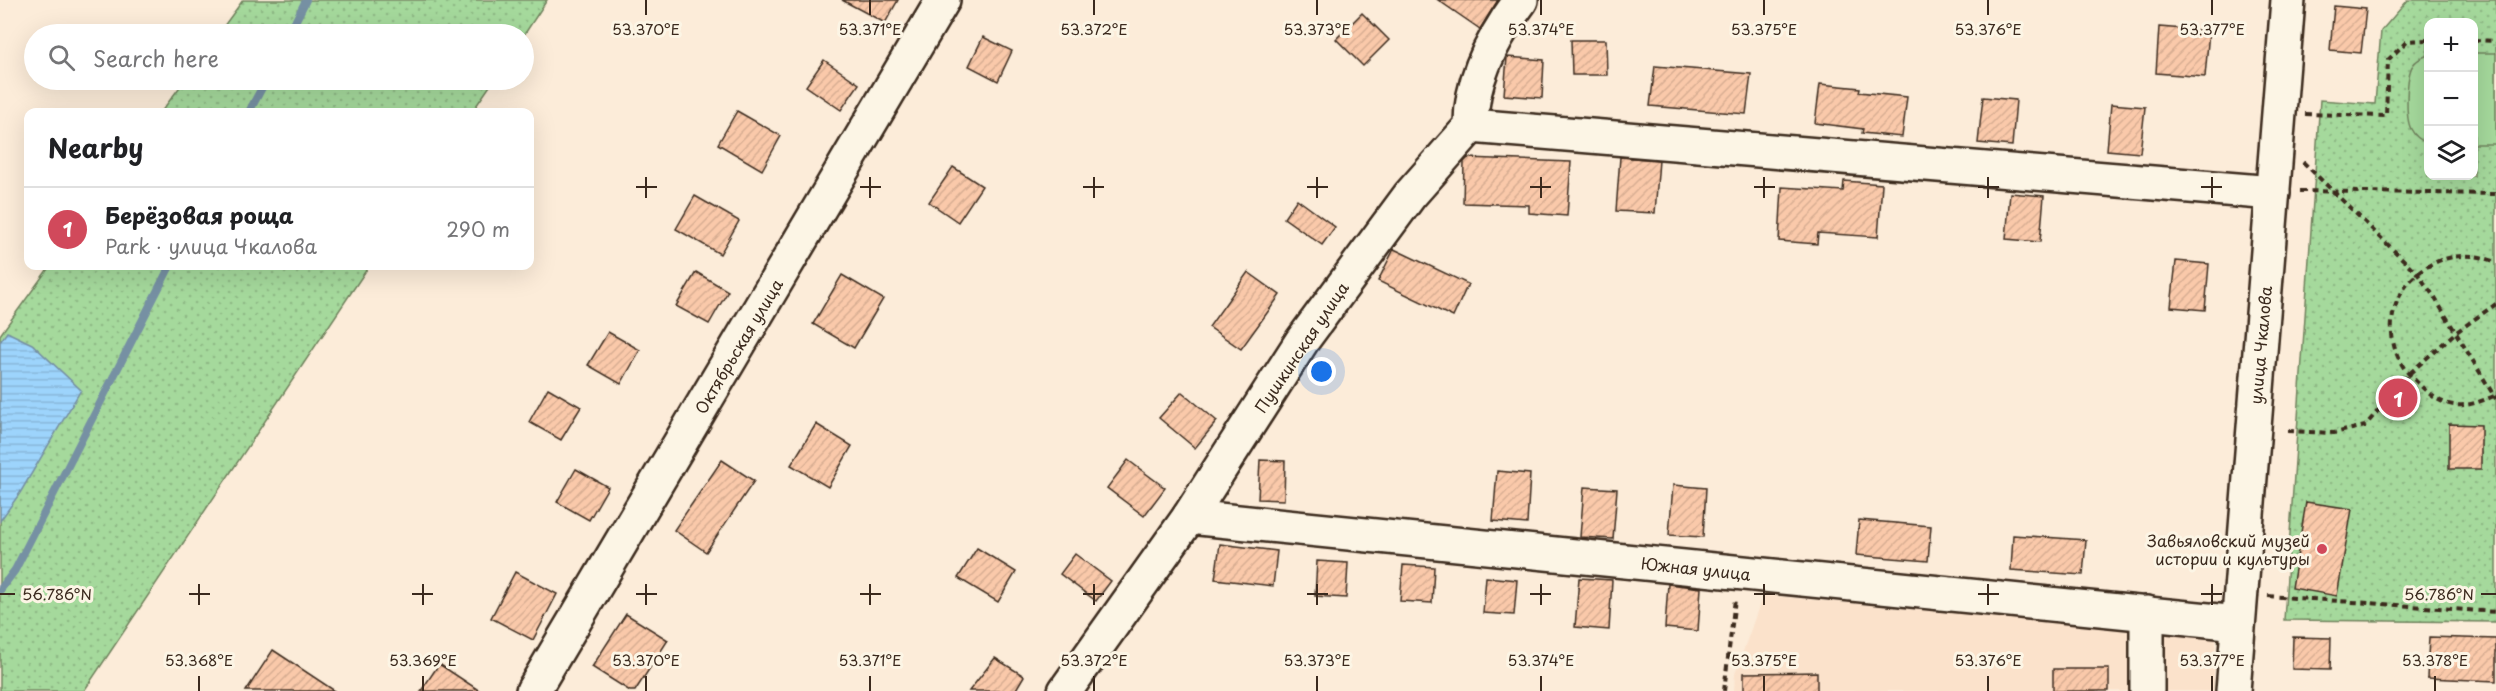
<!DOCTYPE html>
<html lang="en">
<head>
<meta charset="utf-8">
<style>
	:root { --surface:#fff; --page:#f2f2f2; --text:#202124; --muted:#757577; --line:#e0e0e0; --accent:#d1495b }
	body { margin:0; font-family:"Playpen Sans",sans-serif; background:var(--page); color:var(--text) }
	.controls { position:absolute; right:18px; top:18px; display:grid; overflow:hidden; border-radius:12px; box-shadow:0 6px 24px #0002 }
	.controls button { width:54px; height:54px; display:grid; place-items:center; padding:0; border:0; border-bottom:2px solid var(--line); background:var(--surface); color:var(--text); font:30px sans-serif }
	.you { position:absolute; left:1322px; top:372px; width:21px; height:21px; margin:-15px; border:4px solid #fff; border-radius:50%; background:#1a73e8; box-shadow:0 0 0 9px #1a73e833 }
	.badge { display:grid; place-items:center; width:39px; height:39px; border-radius:50%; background:var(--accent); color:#fff; font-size:20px; font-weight:700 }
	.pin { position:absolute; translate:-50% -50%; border:3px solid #fff; box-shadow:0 2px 6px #0006 }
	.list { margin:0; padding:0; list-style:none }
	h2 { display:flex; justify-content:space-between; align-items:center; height:78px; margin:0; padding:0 24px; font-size:26px }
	h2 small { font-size:20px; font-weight:400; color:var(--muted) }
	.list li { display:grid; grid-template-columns:39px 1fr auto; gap:18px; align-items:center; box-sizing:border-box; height:84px; padding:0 24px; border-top:2px solid var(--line) }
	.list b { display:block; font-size:22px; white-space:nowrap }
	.list p { margin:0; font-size:20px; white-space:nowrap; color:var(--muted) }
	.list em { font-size:20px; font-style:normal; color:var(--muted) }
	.icon { flex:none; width:33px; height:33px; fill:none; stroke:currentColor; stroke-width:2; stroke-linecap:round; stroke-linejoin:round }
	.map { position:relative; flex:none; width:2496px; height:691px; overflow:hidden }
	.search { position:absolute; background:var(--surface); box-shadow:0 6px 24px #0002; left:24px; top:24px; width:510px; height:66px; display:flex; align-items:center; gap:15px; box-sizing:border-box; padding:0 21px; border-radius:33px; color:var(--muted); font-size:22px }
	.panel { position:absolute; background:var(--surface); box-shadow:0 6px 24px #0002; left:24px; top:108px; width:510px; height:162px; border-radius:12px }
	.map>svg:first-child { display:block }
	.built { fill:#fbe2cb }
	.grass { fill:url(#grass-dots); stroke:#70825d; stroke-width:1.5; fill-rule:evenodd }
	.garden { fill:#a5d99c; stroke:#70825d; stroke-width:1.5 }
	.water { fill:url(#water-rules); stroke:#7690a3; stroke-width:1.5 }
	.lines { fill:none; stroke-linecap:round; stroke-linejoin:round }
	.stream { stroke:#7690a3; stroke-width:8 }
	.building { fill:url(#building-hatch); stroke:#3b2a1e; stroke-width:1.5 }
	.minor-casing { stroke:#3b2a1e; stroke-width:38 }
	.path { stroke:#3b2a1e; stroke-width:4; stroke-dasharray:6 4.5; stroke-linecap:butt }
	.minor { stroke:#fcf5e5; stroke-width:33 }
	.ticks { fill:none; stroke:#3b2a1e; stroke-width:2 }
	.poi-dot { fill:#d1495b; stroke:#fcf5e5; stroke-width:2 }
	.labels { text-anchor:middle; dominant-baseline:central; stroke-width:6; stroke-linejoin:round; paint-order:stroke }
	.street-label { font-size:16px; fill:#3b2a1e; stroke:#fcf5e5 }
	.poi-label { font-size:16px; fill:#3b2a1e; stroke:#fcf5e5; text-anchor:end }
	.ticks-label { font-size:15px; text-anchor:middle; fill:#3b2a1e; stroke:#fcf5e5; stroke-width:6; stroke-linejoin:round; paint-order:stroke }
</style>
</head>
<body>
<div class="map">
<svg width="2496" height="691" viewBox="0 0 2496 691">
	<defs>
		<pattern id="grass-dots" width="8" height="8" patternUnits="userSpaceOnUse" patternTransform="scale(1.5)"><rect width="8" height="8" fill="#a5d99c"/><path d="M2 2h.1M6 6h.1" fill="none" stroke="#8fba86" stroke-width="1.8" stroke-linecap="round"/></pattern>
		<pattern id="water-rules" width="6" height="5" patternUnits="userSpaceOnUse" patternTransform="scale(1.5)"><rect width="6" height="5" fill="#9dd4fc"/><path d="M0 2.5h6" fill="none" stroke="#88b6d8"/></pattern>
		<pattern id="building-hatch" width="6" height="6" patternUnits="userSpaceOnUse" patternTransform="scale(1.5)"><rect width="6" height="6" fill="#fac9aa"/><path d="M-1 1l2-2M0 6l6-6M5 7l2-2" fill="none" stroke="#d7ad92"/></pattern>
	</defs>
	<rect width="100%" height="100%" fill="#fcecd9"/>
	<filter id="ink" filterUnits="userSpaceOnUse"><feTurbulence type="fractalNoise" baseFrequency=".0167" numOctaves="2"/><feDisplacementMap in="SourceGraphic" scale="12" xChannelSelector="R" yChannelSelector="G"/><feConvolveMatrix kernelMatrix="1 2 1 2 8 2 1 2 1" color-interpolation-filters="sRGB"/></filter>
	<g filter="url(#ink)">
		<path class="built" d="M1763,595L2216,637L2213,691H1734L1735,674Z"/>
		<g class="grass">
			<path d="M243,0H547L524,35L218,34Z"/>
			<path d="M2408,0H2496V622L2284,620L2320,100L2375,104L2381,31ZM2428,22H2474V176H2428Z"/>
			<path d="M185,80H494L472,112H161Z"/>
			<path d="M50,266H369L84,691H0V335Z"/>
		</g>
		<g class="garden">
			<rect x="2474" y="53" width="22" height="91"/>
			<path d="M2428,55V143C2421,141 2415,137 2411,129C2405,118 2406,75 2413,65C2417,59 2423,57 2428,55Z"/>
		</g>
		<path class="water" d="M7,332L32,344L81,390L20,493L0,521V342Z"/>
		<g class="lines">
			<g class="stream">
				<path d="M289,34L306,0"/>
				<path d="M249,112L266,80"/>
				<path d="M0,590L15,570L170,266"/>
			</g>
		</g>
		<g class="building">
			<path d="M842,0H898L885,23Z"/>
			<path d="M1438,0H1498L1480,29Z"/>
			<path d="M2334,6L2366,9L2361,53L2330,50Z"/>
			<path d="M1362,13L1389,40L1363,66L1336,39Z"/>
			<path d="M2159,27L2209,31L2205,77L2156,73Z"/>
			<path d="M983,37L1012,51L998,81L969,66Z"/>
			<path d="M1571,40H1606L1607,75H1572Z"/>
			<path d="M1507,57L1544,60L1542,98L1504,95Z"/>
			<path d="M824,60L859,84L841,110L806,86Z"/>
			<path d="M1655,66L1751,74L1746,114L1650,106Z"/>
			<path d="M1820,84L1860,88L1859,92L1907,97L1902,137L1862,133L1863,129L1815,123Z"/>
			<path d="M1983,97L2016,100L2012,146L1978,143Z"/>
			<path d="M2111,104L2145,107L2140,153L2107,150Z"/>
			<path d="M737,111L781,136L762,170L718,144Z"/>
			<path d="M1620,157L1659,160L1655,213L1616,211Z"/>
			<path d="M1468,158L1571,162L1567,216L1529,213V205L1463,203L1464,162Z"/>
			<path d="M953,167L982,186L958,222L929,202Z"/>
			<path d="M1844,181L1882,184L1878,237L1818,233L1817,244L1779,241L1782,187L1843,191Z"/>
			<path d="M2010,193L2044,196L2040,242L2006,239Z"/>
			<path d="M695,196L739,221L720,254L676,229Z"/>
			<path d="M1297,199L1335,227L1322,245L1284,218Z"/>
			<path d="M1394,249L1468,284L1453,317L1378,281Z"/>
			<path d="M2176,261L2209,264L2205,310L2171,307Z"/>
			<path d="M696,272L728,291L709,324L676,306Z"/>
			<path d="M1248,272L1280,295L1241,349L1209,327Z"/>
			<path d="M842,275L883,299L854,348L813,324Z"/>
			<path d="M608,332L640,350L621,384L588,365Z"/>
			<path d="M548,388L581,407L561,440L529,422Z"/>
			<path d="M1182,392L1217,421L1195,448L1159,418Z"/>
			<path d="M816,424L852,446L828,487L791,465Z"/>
			<path d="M2449,424L2481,425V469H2449Z"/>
			<path d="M722,460L754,481L706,552L674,530Z"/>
			<path d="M1128,460L1165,488L1144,516L1107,488Z"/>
			<path d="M1260,460L1285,461L1284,500L1258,499Z"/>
			<path d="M576,469L608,487L589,520L557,502Z"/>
			<path d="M1497,471L1530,474L1527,524L1493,521Z"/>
			<path d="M1673,485L1706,488L1703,537L1669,535Z"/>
			<path d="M1584,487L1617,489L1613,539L1580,537Z"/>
			<path d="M2306,502L2352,509L2337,596L2292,588Z"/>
			<path d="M1859,520L1931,526L1928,561L1856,555Z"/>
			<path d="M2013,535L2086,540L2083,575L2011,570Z"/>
			<path d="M1220,544L1277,551L1273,586L1215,579Z"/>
			<path d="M977,548L1016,572L998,602L958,578Z"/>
			<path d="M1075,554L1111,581L1096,601L1060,574Z"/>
			<path d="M1317,561L1348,563L1346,598L1315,596Z"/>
			<path d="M1403,565L1434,567L1432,603L1400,601Z"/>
			<path d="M515,572L557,594L533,640L491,618Z"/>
			<path d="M1486,577L1517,580L1514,615L1483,613Z"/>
			<path d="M1579,578L1612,580L1609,630L1575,627Z"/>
			<path d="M1668,584L1701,588L1698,631L1665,628Z"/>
			<path d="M626,614L668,640L635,691H630L592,667Z"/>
			<path d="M2293,637L2331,638L2330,670L2292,669Z"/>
			<path d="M2429,637L2496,639V681L2427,678Z"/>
			<path d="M273,650L335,691H246Z"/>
			<path d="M995,658L1024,676L1015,691H969Z"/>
			<path d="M439,664L480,691H421Z"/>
			<rect x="2053" y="669" width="56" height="22"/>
			<path d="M1817,672V691H1744V673Z"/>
		</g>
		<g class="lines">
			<defs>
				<g id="minor">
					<path d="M1471,126L2273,193"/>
					<path d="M1189,517L2238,623"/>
					<path d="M533,691L943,0"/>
					<path d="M1065,691L1189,517L1302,341L1410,195L1471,126C1470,80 1494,36 1521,0"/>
					<path d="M2147,691V613"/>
					<path d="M2233,691L2288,0"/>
				</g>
			</defs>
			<use href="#minor" class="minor-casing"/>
			<g class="path">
				<path d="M2474,40L2496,41"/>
				<path d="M2305,114L2386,116L2388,60L2407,41L2428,40"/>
				<path d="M2303,162L2417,273L2433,295L2496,399"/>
				<path d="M2300,191L2496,194"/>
				<path d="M2494,396C2464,409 2445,411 2420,385C2415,380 2408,374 2404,368C2364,306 2429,234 2496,262"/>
				<path d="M2288,431L2334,433L2365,426L2409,374L2455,333L2496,304"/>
				<path d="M2268,596L2496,612"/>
				<path d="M1724,691L1735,599"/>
			</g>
			<use href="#minor" class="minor"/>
		</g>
	</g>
	<path class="ticks" d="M646,0V15M870,0V15M1094,0V15M1317,0V15M1541,0V15M1764,0V15M1988,0V15M2212,0V15M646,177V198M870,177V198M1094,177V198M1317,177V198M1541,177V198M1764,177V198M1988,177V198M2212,177V198M636,187H657M860,187H881M1083,187H1104M1307,187H1328M1530,187H1551M1754,187H1775M1978,187H1999M2201,187H2222M199,584V605M423,584V605M646,584V605M870,584V605M1094,584V605M1317,584V605M1541,584V605M1764,584V605M1988,584V605M2212,584V605M0,594H15M189,594H210M412,594H433M636,594H657M860,594H881M1083,594H1104M1307,594H1328M1530,594H1551M1754,594H1775M1978,594H1999M2201,594H2222M2481,594H2496M199,676V691M423,676V691M646,676V691M870,676V691M1094,676V691M1317,676V691M1541,676V691M1764,676V691M1988,676V691M2212,676V691M2435,676V691"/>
	<circle class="poi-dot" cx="2322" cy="549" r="6"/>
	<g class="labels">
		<g class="street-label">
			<text transform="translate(2260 345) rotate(-85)">улица Чкалова</text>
			<text transform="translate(738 346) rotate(-59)">Октябрьская улица</text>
			<text transform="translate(1301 347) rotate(-56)">Пушкинская улица</text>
			<text transform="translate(1696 568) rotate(6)">Южная улица</text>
		</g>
		<g class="poi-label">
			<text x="2310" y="540">Завьяловский музей<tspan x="2310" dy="18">истории и культуры</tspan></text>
		</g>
	</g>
	<g class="ticks-label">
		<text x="646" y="35">53.370°E</text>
		<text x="870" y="35">53.371°E</text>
		<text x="1094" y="35">53.372°E</text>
		<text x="1317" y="35">53.373°E</text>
		<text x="1541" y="35">53.374°E</text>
		<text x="1764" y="35">53.375°E</text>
		<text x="1988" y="35">53.376°E</text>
		<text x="2212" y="35">53.377°E</text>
		<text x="57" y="600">56.786°N</text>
		<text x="2439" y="600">56.786°N</text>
		<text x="199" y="666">53.368°E</text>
		<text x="423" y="666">53.369°E</text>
		<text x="646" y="666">53.370°E</text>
		<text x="870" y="666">53.371°E</text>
		<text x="1094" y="666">53.372°E</text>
		<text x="1317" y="666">53.373°E</text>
		<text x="1541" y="666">53.374°E</text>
		<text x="1764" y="666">53.375°E</text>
		<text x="1988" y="666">53.376°E</text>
		<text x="2212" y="666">53.377°E</text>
		<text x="2435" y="666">53.378°E</text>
	</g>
</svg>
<div class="controls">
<button>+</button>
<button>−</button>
<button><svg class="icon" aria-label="layers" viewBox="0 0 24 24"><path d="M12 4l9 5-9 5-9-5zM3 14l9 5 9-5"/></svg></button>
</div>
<div class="you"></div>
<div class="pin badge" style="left:2398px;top:398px">1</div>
<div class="search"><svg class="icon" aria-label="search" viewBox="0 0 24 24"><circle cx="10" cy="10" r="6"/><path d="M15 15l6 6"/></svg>Search here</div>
<section class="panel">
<h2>Nearby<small></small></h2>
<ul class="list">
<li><span class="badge">1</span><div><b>Берёзовая роща</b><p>Park · улица Чкалова</p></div><em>290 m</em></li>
</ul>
</section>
</div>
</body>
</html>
